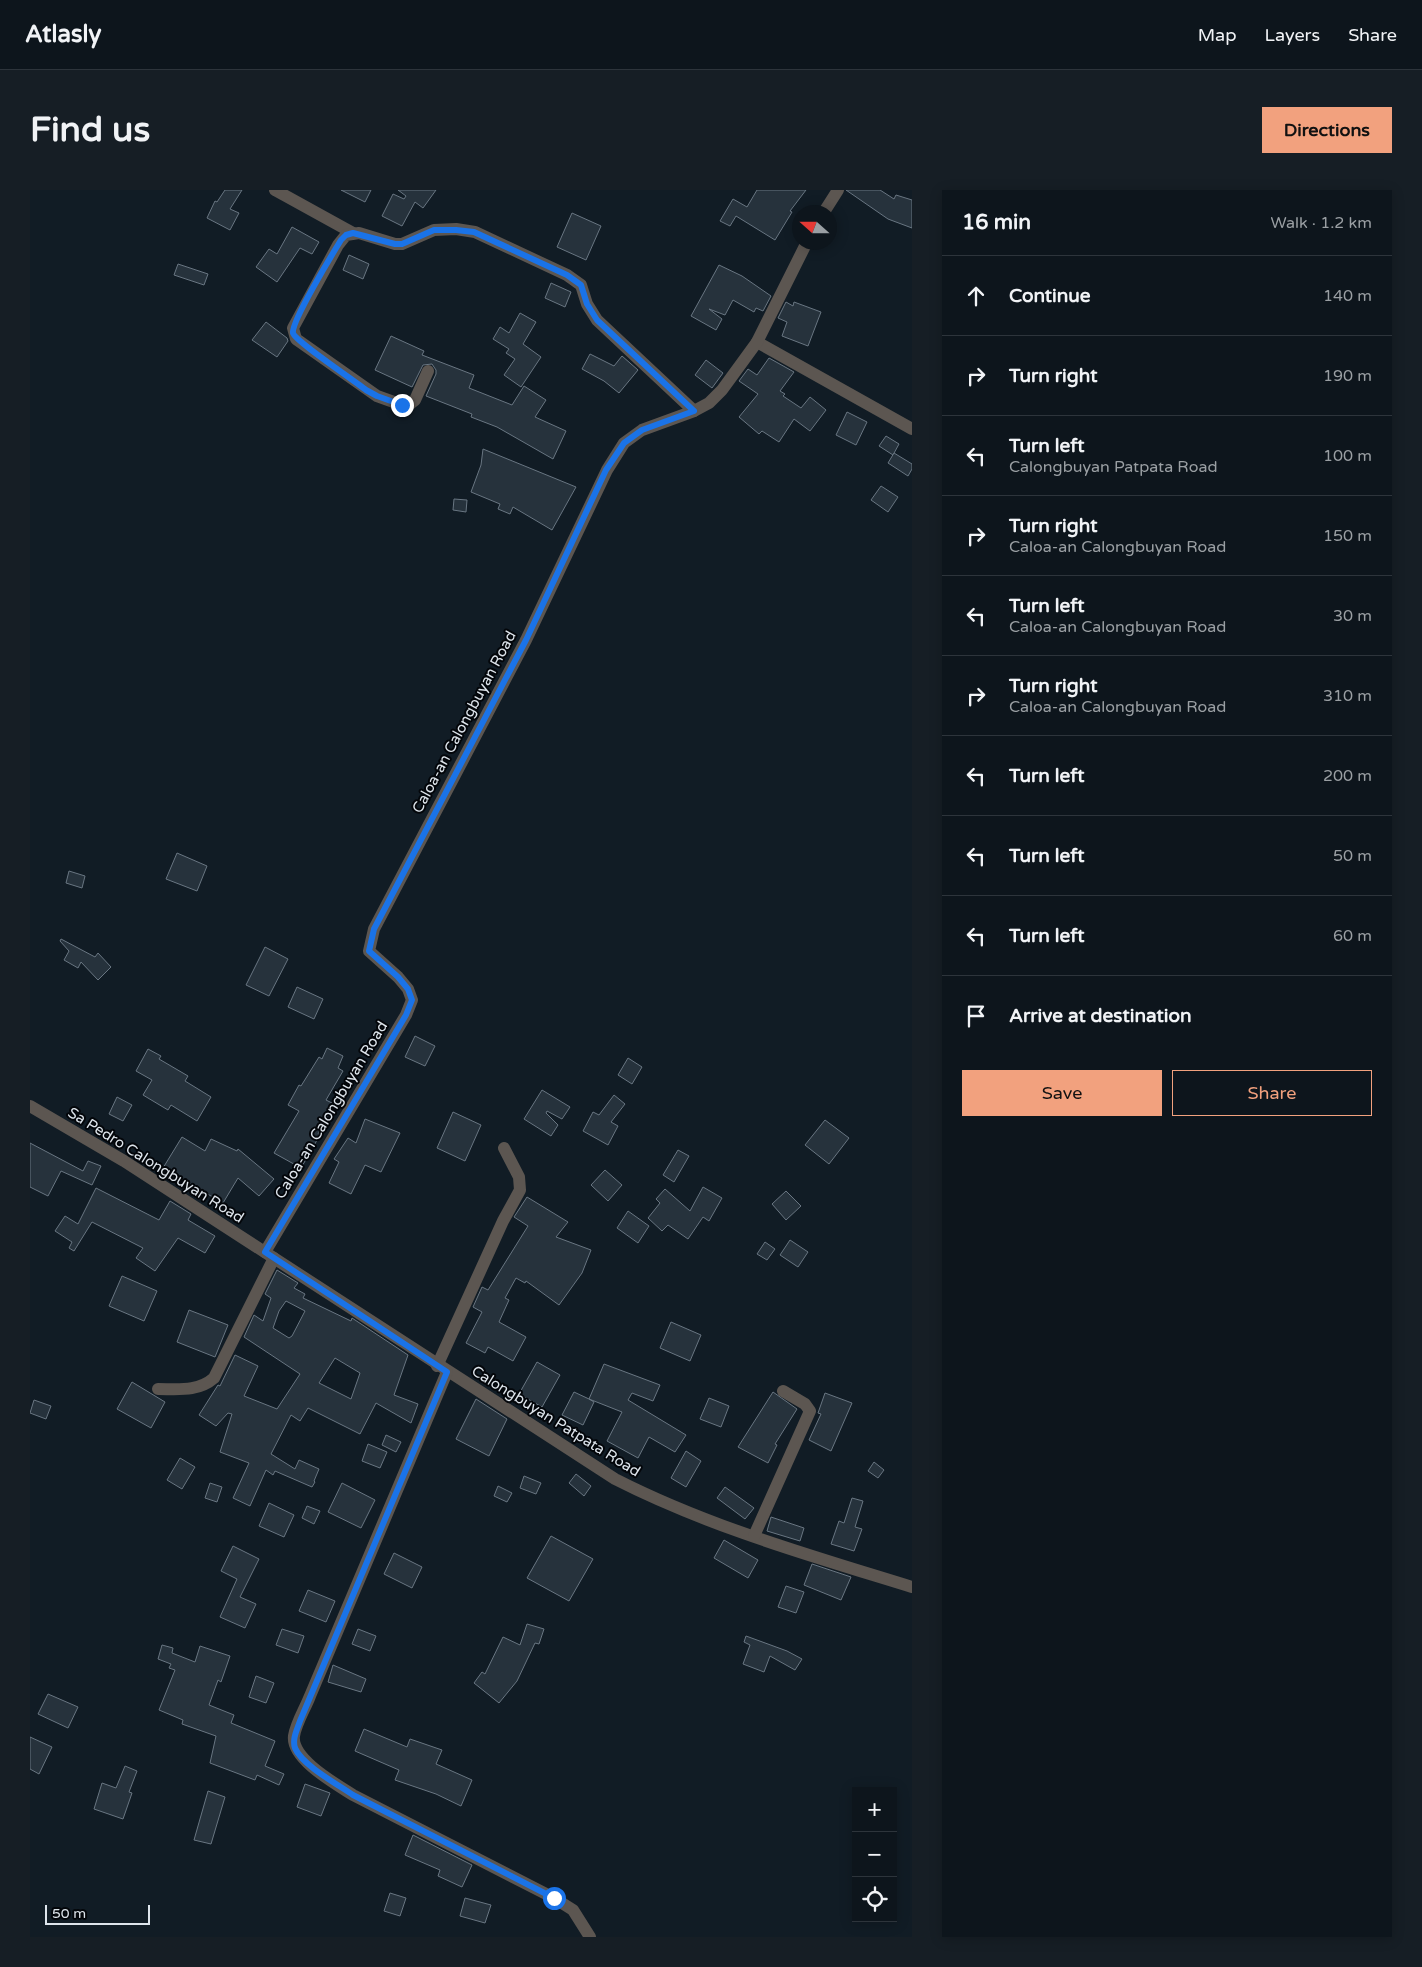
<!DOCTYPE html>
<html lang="en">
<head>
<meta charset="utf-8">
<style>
	:root { --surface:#0d151c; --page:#161e25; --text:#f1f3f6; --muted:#9a9fa3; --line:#2d343b; --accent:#f2a17e }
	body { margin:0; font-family:"Varela Round",sans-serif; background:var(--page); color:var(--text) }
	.controls { position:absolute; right:15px; bottom:15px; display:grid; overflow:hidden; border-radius:0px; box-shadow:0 2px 12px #0003 }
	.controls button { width:45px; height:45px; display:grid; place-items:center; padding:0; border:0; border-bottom:1px solid var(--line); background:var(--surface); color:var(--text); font:25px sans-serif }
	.compass { position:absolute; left:762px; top:15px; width:45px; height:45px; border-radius:50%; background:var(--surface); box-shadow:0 2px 12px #0003; rotate:291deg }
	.scale { position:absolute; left:15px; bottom:12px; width:105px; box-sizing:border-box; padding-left:5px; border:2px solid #dee5ec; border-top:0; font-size:14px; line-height:18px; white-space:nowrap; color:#dee5ec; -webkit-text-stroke:4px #03060a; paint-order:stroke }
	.stop { position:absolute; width:15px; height:15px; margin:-11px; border:4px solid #1a73e8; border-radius:50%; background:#fff }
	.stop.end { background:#1a73e8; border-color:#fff; box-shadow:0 1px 5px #0008 }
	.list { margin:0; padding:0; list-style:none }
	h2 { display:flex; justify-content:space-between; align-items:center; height:65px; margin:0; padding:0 20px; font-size:21px }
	h2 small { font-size:16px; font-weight:400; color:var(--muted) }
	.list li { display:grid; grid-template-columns:32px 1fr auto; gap:15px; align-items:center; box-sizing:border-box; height:80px; padding:0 20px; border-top:1px solid var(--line) }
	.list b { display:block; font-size:19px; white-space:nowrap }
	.list p { margin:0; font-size:16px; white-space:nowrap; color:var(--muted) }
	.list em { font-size:16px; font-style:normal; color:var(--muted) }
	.actions { display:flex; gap:10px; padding:15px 20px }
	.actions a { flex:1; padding:11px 0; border:1px solid var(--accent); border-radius:0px; text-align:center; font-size:18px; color:var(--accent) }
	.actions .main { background:var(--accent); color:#111 }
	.icon { flex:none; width:28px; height:28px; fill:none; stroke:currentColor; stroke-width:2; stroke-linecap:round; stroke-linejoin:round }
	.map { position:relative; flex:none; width:882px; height:1747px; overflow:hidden; border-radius:0px }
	header { display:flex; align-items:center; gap:30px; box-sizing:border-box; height:70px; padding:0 25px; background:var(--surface); border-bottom:1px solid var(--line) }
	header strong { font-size:24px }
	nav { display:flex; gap:28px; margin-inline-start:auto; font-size:18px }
	.intro { display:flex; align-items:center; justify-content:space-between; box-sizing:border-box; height:120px; padding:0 30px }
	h1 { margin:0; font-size:35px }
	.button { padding:12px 22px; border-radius:0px; background:var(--accent); color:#111; font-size:18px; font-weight:700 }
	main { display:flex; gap:30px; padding:0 30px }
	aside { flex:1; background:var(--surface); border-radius:0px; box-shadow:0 2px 12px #0003 }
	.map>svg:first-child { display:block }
	.building { fill:#26323c; stroke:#697682; fill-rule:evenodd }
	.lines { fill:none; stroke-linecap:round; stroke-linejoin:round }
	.minor { stroke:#5c5651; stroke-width:12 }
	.route { stroke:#1a73e8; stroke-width:6 }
	.labels { text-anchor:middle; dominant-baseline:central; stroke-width:4; stroke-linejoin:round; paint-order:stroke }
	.street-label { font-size:15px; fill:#dee5ec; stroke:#03060a }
</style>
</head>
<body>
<header>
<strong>Atlasly</strong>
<nav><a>Map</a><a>Layers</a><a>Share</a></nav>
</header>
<div class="intro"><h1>Find us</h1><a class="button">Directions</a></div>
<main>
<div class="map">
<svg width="882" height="1747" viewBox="0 0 882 1747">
	<rect width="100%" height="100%" fill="#111c25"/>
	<g class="building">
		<path d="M195,0H212L200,19L209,23L200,40L177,28L185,11L187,12Z"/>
		<path d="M311,0H341L335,12Z"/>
		<path d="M368,0H406L393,18L385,12L372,36L352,26L363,4L374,9L376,6Z"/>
		<path d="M727,0H776L760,21L762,22L745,50L706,26L700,36L690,31L703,9L717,17Z"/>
		<path d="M816,0H850L864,9L866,5L882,10V38L858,29Z"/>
		<path d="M542,23L571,36L556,70L527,57Z"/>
		<path d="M262,37L289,52L282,64L270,58L247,92L226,77L239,59L247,64Z"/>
		<path d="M319,65L339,74L333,89L313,80Z"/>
		<path d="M148,74L178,84L174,95L144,85Z"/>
		<path d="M689,75L712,86L741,106L733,121L726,118L724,122L703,110L695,125L679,119L692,129L686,140L661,126Z"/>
		<path d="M521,93L541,102L535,117L515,108Z"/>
		<path d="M756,112L763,116L764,112L791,122L778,156L752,146L757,132L748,128Z"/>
		<path d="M490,123L506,132L493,154L511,167L491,197L474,185L485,169L476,163L479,159L463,149L470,137L479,143Z"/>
		<path d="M236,132L257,148L258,151L247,167L222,150Z"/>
		<path d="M361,146L394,161L392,165L444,185L439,198L482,215L494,196L516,210L505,227L536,241L523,269L467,237L441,227L442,224L396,206L406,184V180L402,174L393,175L382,197L345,180Z"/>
		<path d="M560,164L584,176L592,166L608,180L589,203L574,191L552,179Z"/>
		<path d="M739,168L764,182L750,201L755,204L753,206L771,218L780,207L796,220L780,241L764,229L749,252L732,241L729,244L709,227L728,204L709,191L718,179L727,185Z"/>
		<path d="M676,170L693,183L682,198L665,185Z"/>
		<path d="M817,222L837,232L826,255L806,245Z"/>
		<path d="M856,246L869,254L863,265L849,256Z"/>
		<path d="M453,259L546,297L522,340L483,317L480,324L468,319L470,314L441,302L451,275Z"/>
		<path d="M864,263L882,274V279L878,286L858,273Z"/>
		<path d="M851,296L868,307L858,322L841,310Z"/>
		<path d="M424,309L437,310L436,322L423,320Z"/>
		<path d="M147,663L177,676L167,701L136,689Z"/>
		<path d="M39,681L55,686L52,698L36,693Z"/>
		<path d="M31,749L65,767L68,763L81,777L68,790L51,772L48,778L34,770L39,761L30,751Z"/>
		<path d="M235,757L258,769L239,806L216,795Z"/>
		<path d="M267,797L293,809L284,829L258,817Z"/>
		<path d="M385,846L405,856L395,876L375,867Z"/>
		<path d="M297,858L313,866L308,878L313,881L296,910L304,914L288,944L290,945L271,978L244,963L269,921L258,915L269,895L271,896L289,867L292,869Z"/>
		<path d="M118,859L131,866L129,869L158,886L155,891L181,907L167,931L141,915L138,920L113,905L122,890L106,881Z"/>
		<path d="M598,868L612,877L602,894L588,885Z"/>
		<path d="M512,900L540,917L532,929L517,921L516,923L528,935L521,946L494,929Z"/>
		<path d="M584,905L595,914L581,932L588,936L578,955L553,941L563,922L569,925Z"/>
		<path d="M87,907L102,915L93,931L79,924Z"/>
		<path d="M423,922L451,935L435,971L407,958Z"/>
		<path d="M335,929L370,943L351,982L335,975L321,1004L299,993L309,972L304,969L318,948L326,953Z"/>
		<path d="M795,930L819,948L799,974L775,955Z"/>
		<path d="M152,947L175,961L181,949L207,961L208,959L244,989L229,1006L208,988L193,1013L133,978Z"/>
		<path d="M0,953L53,981L58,971L71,976L62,995L31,981L18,1006L0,997Z"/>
		<path d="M648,960L659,966L644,992L633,985Z"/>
		<path d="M575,980L592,995L578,1011L561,995Z"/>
		<path d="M673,997L692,1008L679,1031L673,1027L658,1049L638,1035L632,1041L618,1028L630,1013L626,1009L635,999L660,1021Z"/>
		<path d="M66,998L129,1030L140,1011L161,1024L158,1030L185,1046L175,1063L148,1048L125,1081L106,1068L113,1058L62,1032L44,1061L39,1058L42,1052L25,1041L35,1026L48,1034Z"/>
		<path d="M756,1001L771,1016L756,1030L742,1014Z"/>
		<path d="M497,1007L538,1032L526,1047L561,1060L552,1083L529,1115L496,1091L495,1093L486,1088L475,1108L479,1110L469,1132L496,1147L483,1171L458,1157L455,1163L436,1153L452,1122L443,1117L452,1097L458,1100L498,1036L484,1027Z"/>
		<path d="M598,1021L619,1036L608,1053L587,1038Z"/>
		<path d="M760,1050L778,1062L768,1077L750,1065Z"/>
		<path d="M735,1052L745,1059L737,1070L727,1064Z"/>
		<path d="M247,1080L268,1093L264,1098L275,1104L273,1108L321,1131L322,1128L378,1165L364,1205L388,1214L381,1233L346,1213L330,1244L278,1218L270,1231L261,1225L241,1264L265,1279L269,1270L289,1279L284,1291L285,1292L282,1297L245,1281L243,1285L236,1280L220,1316L203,1308L219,1273L190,1262L202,1224L198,1223L186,1236L169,1225L188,1195L190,1196L205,1165L228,1176L214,1206L247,1219L270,1184L214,1147L224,1125L233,1131L241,1108L235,1104ZM256,1111L275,1121L262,1146L259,1148L243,1138L249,1121ZM305,1168L330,1183L321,1209L289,1193Z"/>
		<path d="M92,1086L127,1101L114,1131L79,1116Z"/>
		<path d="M159,1120L198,1135L185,1167L147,1152Z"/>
		<path d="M641,1132L671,1145L660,1171L630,1158Z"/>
		<path d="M507,1172L530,1185L512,1217L489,1204Z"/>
		<path d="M574,1174L630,1195L623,1211L602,1203L598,1210L656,1245L645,1262L619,1247L608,1268L577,1251L592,1222L559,1209L564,1212L553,1235L532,1225L544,1202L559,1209Z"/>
		<path d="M102,1192L135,1212L121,1238L87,1219Z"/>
		<path d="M743,1202L767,1219L745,1254L747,1255L738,1273L708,1257Z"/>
		<path d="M795,1203L822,1213L801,1261L779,1250L791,1224L788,1223Z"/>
		<path d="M679,1208L699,1216L691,1237L670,1229Z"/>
		<path d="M446,1209L477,1229L459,1266L426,1249Z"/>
		<path d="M4,1210L21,1216L16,1229L0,1223Z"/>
		<path d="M356,1245L371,1252L366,1262L352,1255Z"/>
		<path d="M338,1254L357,1262L350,1278L332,1271Z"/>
		<path d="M656,1261L671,1271L656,1297L641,1288Z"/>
		<path d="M150,1268L165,1277L152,1299L137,1290Z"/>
		<path d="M844,1272L854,1280L848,1288L838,1281Z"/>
		<path d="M546,1284L561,1296L554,1306L539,1293Z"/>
		<path d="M494,1286L511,1293L506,1304L490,1298Z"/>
		<path d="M180,1293L192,1297L187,1312L175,1308Z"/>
		<path d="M312,1293L345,1310L331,1338L298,1322Z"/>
		<path d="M468,1296L482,1303L477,1312L464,1306Z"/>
		<path d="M695,1297L724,1318L715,1329L687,1308Z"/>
		<path d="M822,1308L833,1311L825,1337L832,1339L824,1361L801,1354L809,1331L814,1333Z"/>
		<path d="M239,1313L264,1325L254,1347L229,1336Z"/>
		<path d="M277,1316L290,1321L284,1334L272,1328Z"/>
		<path d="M741,1327L774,1338L770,1351L737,1341Z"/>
		<path d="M521,1346L563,1369L539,1411L497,1388Z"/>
		<path d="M694,1350L728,1370L718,1388L684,1368Z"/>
		<path d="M203,1356L229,1369L210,1407L226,1414L215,1438L190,1427L207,1389L191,1381Z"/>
		<path d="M364,1363L392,1377L382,1398L354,1384Z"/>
		<path d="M782,1374L821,1387L811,1410L774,1395Z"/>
		<path d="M756,1396L774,1402L766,1423L748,1417Z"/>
		<path d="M278,1400L305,1411L296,1432L269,1421Z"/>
		<path d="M497,1434L514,1439L509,1454L505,1453L487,1491L469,1513L444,1493L452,1482L455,1484L473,1447L490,1455Z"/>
		<path d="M252,1439L274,1446L268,1463L246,1455Z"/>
		<path d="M328,1439L346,1446L340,1461L322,1454Z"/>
		<path d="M716,1446L757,1461L772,1469L765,1480L740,1466L734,1482L713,1474L720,1455L714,1452Z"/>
		<path d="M132,1455L143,1458L142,1463L165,1472L170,1456L200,1466L191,1492L188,1490L179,1515L204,1525L201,1533L245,1551L235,1576L254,1584L249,1595L227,1585L225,1590L180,1573L186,1546L152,1534L153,1530L129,1520L145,1480L139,1478L141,1474L128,1469Z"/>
		<path d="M303,1475L336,1489L331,1502L298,1492Z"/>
		<path d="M226,1486L244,1493L236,1513L219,1507Z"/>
		<path d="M18,1504L48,1517L38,1538L8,1524Z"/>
		<path d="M334,1539L377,1557L380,1549L412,1560L406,1574L442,1590L431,1616L406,1604L365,1590L369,1580L325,1561Z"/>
		<path d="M0,1547L22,1557L9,1584L0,1579Z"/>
		<path d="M95,1576L107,1581L99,1602L102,1603L93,1629L64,1619L72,1593L86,1598Z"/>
		<path d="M275,1594L300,1603L291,1626L267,1617Z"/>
		<path d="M178,1601L195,1607L181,1654L164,1650Z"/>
		<path d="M383,1645L442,1675L432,1697L408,1686L410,1680L375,1665Z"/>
		<path d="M360,1703L376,1708L370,1726L354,1721Z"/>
		<path d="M435,1708L461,1715L455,1733L430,1726Z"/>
	</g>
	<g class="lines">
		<g class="minor">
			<path d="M245,0L323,43"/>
			<path d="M794,22L808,0"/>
			<path d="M727,152L882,239"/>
			<path d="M398,181L385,210L380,214L372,215L347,206L266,149L263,138L308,55L316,45L329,43L365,54H372L404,40L426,39L445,42L537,85L551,95L557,114L567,130L664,221"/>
			<path d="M0,916L94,971L585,1289C679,1337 782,1366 882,1397"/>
			<path d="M235,1062L376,825L382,810L378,799L368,787L339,761L344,739L496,450L577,280L594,253L612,240L664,221L679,213L692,200L727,152L777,52"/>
			<path d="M407,1176L473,1031L490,1000L489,987L474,958"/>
			<path d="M417,1182L280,1506C275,1519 266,1533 264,1546C261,1569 306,1594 323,1605L524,1708L543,1720L560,1747"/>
			<path d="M128,1199C148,1199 168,1202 184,1188L244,1068"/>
			<path d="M724,1346L780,1221L775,1214L753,1201"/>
		</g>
	</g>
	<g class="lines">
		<path class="route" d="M372,215L347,206L336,200C325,191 265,151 263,143C261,132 303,63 311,50L316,45L323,43L365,54H372L404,40H426L444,42L537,85L551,95L557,114L567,130L664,221L612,240L594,253L576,280L496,450L344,739L339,761L368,787L378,799L382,810L376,825L235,1062L417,1182L270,1531C267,1540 262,1549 265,1558C272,1575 307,1594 323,1605L524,1708"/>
	</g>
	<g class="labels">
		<g class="street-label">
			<text transform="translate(434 532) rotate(-62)">Caloa-an Calongbuyan Road</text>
			<text transform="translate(301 920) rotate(-59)">Caloa-an Calongbuyan Road</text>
			<text transform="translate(126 975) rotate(32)">Sa Pedro Calongbuyan Road</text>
			<text transform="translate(526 1231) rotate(32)">Calongbuyan Patpata Road</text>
		</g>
	</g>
</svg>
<div class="controls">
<button>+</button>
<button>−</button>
<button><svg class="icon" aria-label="locate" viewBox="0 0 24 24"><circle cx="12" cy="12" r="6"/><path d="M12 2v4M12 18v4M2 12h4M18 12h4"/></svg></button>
</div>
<svg class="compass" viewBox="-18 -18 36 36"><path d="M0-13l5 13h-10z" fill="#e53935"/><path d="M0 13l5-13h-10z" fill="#9a9fa3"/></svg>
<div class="scale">50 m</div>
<div class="stop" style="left:524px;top:1708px"></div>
<div class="stop end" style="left:372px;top:215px"></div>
</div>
<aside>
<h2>16 min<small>Walk · 1.2 km</small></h2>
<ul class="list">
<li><svg class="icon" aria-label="ahead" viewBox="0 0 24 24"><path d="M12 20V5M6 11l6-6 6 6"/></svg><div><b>Continue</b></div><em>140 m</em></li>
<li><svg class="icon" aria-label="right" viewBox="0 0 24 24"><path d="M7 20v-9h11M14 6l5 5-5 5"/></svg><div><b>Turn right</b></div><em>190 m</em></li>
<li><svg class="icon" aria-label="left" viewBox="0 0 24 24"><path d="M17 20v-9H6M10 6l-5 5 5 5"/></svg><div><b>Turn left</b><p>Calongbuyan Patpata Road</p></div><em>100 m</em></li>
<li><svg class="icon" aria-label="right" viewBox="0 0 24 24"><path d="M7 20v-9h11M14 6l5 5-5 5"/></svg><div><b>Turn right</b><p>Caloa-an Calongbuyan Road</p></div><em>150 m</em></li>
<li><svg class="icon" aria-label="left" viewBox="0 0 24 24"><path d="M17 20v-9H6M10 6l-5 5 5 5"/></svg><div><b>Turn left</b><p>Caloa-an Calongbuyan Road</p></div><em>30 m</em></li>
<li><svg class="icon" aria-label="right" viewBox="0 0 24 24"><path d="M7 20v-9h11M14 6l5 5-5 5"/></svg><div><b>Turn right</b><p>Caloa-an Calongbuyan Road</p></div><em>310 m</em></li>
<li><svg class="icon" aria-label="left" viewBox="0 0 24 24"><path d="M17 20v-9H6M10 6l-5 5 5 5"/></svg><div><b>Turn left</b></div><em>200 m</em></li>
<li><svg class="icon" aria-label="left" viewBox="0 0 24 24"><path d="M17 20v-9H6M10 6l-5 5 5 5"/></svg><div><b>Turn left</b></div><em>50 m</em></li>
<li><svg class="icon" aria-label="left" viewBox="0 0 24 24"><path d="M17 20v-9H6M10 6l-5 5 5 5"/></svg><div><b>Turn left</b></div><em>60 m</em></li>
<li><svg class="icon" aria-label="arrive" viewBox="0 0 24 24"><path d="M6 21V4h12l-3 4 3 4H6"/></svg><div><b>Arrive at destination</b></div></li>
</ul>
<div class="actions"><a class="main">Save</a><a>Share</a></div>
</aside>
</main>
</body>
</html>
